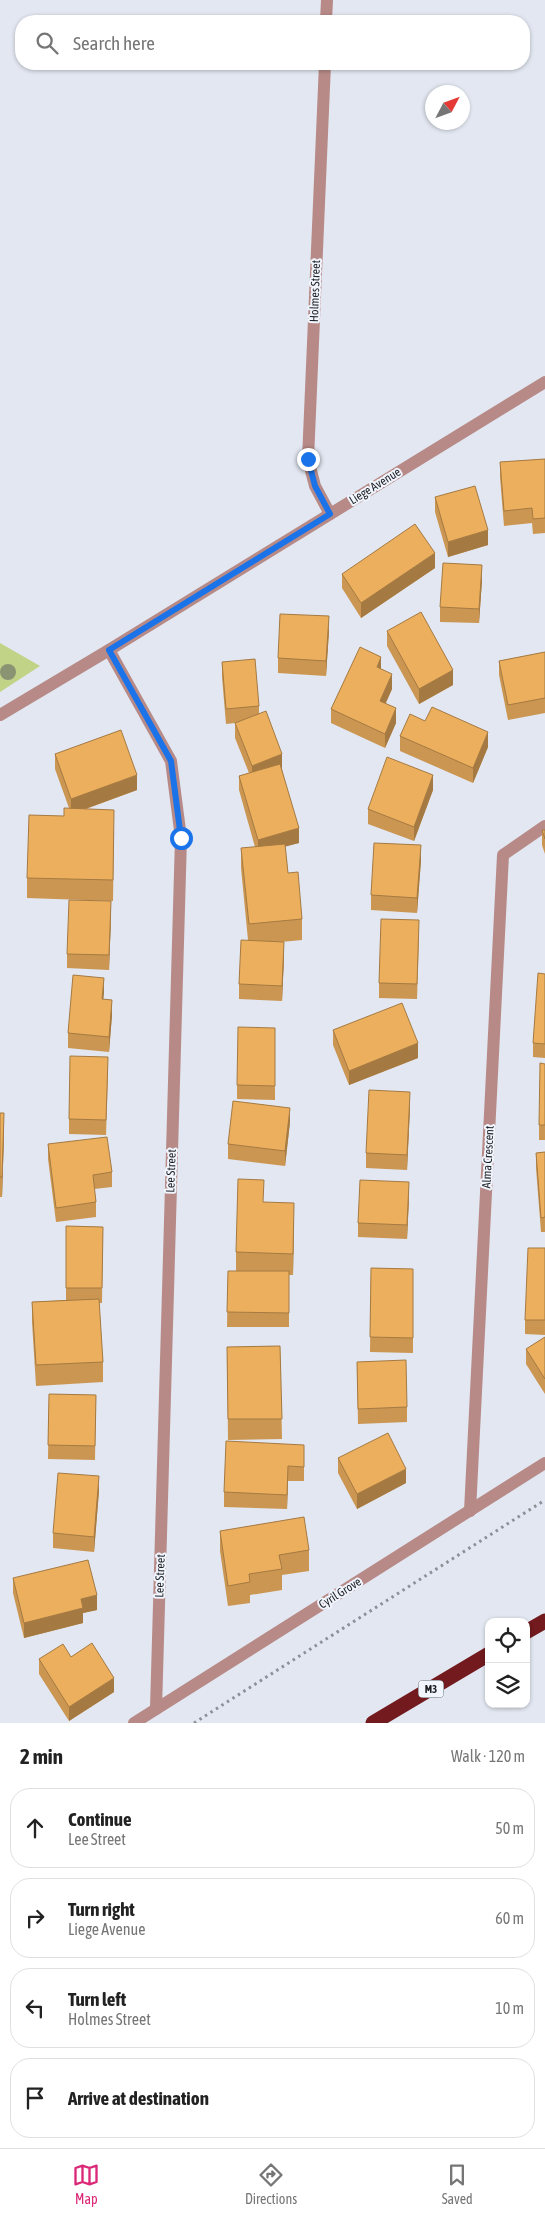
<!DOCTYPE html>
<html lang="en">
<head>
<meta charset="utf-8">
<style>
	:root { --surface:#fff; --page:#f2f2f2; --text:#222; --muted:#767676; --line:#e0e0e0; --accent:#db2777 }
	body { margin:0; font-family:"Asap Condensed",sans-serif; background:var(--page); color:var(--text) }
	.controls { position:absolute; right:15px; bottom:15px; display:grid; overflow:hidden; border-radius:10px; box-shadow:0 1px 4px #0004 }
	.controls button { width:45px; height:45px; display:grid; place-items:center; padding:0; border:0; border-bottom:1px solid var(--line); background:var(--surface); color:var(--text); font:25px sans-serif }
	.compass { position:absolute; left:425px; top:85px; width:45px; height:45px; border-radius:50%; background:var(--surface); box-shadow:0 1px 4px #0004; rotate:49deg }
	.stop { position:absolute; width:15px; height:15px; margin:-11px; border:4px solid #1a73e8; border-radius:50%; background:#fff }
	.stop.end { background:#1a73e8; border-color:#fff; box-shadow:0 1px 5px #0008 }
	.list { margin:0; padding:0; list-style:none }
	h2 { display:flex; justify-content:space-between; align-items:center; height:65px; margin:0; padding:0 20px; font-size:21px }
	h2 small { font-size:16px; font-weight:400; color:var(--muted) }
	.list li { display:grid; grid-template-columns:32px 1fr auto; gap:15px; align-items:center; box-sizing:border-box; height:80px; margin:0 10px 10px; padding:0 10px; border:1px solid var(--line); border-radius:20px }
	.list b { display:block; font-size:19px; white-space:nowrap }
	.list p { margin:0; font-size:16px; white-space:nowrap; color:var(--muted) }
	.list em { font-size:16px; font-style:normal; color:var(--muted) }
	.icon { flex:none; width:28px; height:28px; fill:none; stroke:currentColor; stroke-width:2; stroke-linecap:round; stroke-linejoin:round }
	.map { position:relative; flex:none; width:545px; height:1723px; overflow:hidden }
	.search { position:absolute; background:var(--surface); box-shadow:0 1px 4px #0004; left:15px; right:15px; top:15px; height:55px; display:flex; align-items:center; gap:12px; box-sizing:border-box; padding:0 18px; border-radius:20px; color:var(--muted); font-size:19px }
	.sheet { height:425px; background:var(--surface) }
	nav { display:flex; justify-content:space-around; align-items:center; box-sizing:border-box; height:70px; border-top:1px solid var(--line); background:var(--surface); font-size:14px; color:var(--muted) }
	nav a { display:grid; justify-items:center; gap:2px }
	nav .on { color:var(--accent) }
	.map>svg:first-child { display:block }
	.green { fill:#c0d386 }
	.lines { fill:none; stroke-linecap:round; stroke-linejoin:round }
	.path { stroke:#8c9097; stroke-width:3; stroke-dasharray:2.5 4; stroke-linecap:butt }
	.minor { stroke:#b78a87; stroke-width:12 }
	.motorway { stroke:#721a1e; stroke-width:15 }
	.tree { fill:#8b9472 }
	.wall { fill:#cb9651 }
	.shaded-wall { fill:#a57a42 }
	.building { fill:#ecaf5e; stroke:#a57a42 }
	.route { stroke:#1a73e8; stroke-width:6 }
	.labels { text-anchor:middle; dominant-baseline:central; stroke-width:4; stroke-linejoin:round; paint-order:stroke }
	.shield { fill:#f0f5fe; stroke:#5c5f64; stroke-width:1 }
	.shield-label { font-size:11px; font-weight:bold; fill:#1d1f22 }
	.street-label { font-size:12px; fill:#1d1f22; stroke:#f0f5fe }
</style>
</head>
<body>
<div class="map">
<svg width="545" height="1723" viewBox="0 0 545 1723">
	<rect width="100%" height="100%" fill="#e2e7f1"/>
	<path class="green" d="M0,643L40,666L0,692Z"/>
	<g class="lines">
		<path class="path" d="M194,1723L545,1500"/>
		<g class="minor">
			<path d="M326,21L327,0"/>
			<path d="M325,64L308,459L315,486L330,514"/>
			<path d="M109,650L171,761L181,838L156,1709"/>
			<path d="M0,715L109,650L545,382"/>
			<path d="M470,1511L503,855L545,826"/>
			<path d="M134,1723L545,1463"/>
		</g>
		<g class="motorway">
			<path d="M526,1632L545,1621"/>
			<path d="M373,1723L489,1654"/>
		</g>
	</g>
	<circle class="tree" cx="8" cy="672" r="8"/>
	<g class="wall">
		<path d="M545,459V533L533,534L532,523L504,526L500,477V462Z"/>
		<path d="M435,497L488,545L448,557L435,512Z"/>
		<path d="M435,568L361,618L342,588V574Z"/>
		<path d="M482,580L479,623L440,622V607Z"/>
		<path d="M329,631L326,676L278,673V658Z"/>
		<path d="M387,631L453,685L419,704L387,646Z"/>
		<path d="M545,652V713L508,720L499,675V661Z"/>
		<path d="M222,662L259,706V714L282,769L299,843L285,846L288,873L302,919V940L281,942L284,957L282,1001L239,999V984L248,940L241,868V848L255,847L239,790V776L249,773L235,738V723L226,724L222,677Z"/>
		<path d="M381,669L392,689L386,703L396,723L385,748L331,723V709Z"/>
		<path d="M425,721L488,747L473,783L400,751V736Z"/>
		<path d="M55,754L137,790L86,809L114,830L113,901L27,898V878L69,808L55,769Z"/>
		<path d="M433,790L414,841L368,824V809Z"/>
		<path d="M542,830H545V854L542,845Z"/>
		<path d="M421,860L417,913L371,910V895Z"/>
		<path d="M111,916L109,970L67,968V954Z"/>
		<path d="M419,935L417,999L379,998V983Z"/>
		<path d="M545,956V1058L533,1057V1043L545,974Z"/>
		<path d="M104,992L103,999L112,1015L109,1052L68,1048V1033Z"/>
		<path d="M275,1028V1100L237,1099V1085Z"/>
		<path d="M333,1030L418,1058L349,1085L333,1045Z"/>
		<path d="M545,1064V1140H539V1125Z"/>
		<path d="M108,1072L106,1135L69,1134V1119Z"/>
		<path d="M410,1107L407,1170L366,1168V1153Z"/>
		<path d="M0,1113L4,1133L2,1197H0Z"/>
		<path d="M290,1122L285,1166L228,1159V1144Z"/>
		<path d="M48,1144L112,1172V1187L94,1189L96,1202V1217L56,1222L48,1159Z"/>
		<path d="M545,1152V1232H541L536,1168V1153Z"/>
		<path d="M409,1197L407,1239L358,1237V1223Z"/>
		<path d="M264,1202L294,1223L293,1275H289V1327H227L228,1271H236V1252Z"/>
		<path d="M66,1226L103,1227L102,1303H99L103,1362V1382L36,1386L32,1322V1302L66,1300Z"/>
		<path d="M545,1248V1335L525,1334V1320Z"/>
		<path d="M371,1268L413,1269V1353L370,1352Z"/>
		<path d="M545,1337V1394L526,1364V1349Z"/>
		<path d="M280,1346L282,1439L228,1440L227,1347Z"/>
		<path d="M357,1362L407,1407V1422L358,1424Z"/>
		<path d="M49,1394L96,1395L95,1460L48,1459Z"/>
		<path d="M304,1445V1481H288L287,1509L224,1507V1492Z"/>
		<path d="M338,1458L406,1483L357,1509L338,1473Z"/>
		<path d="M99,1491L94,1552L53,1548V1533Z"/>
		<path d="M220,1531L309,1550V1571L282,1575V1590L250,1595V1603L228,1606L220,1551Z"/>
		<path d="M13,1578L97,1610L83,1613V1623L24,1638L13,1593Z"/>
		<path d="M71,1657L114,1692L69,1721L39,1674V1659Z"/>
	</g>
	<g class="shaded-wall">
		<path d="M488,530V545L448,557V542Z"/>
		<path d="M435,553V568L361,618V603Z"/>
		<path d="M482,565V580L479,623V609Z"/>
		<path d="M329,616V631L326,676V661Z"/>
		<path d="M381,657V672L377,667Z"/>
		<path d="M453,670V685L419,704V689Z"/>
		<path d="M392,674V689L380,715V701Z"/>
		<path d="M396,708V723L385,748V734Z"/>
		<path d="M488,732V747L473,783V768Z"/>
		<path d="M282,754V769L252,781V766Z"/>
		<path d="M137,775V790L71,814V799Z"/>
		<path d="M433,775V790L414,841V827Z"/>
		<path d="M299,828V843L258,854V840Z"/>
		<path d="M421,845V860L417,913V898Z"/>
		<path d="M111,901V916L109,970V955Z"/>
		<path d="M284,942V957L282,1001V986Z"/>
		<path d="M104,978V992L102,1014V999Z"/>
		<path d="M112,1000V1015L109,1052V1037Z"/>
		<path d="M418,1043V1058L349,1085V1071Z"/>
		<path d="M410,1092V1107L407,1170V1155Z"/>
		<path d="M290,1108V1122L285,1166V1151Z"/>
		<path d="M4,1113V1133L2,1197V1177Z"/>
		<path d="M409,1182V1197L407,1239V1225Z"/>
		<path d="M294,1203V1223L293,1275V1254Z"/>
		<path d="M288,1466V1481L287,1509V1495Z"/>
		<path d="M406,1469V1483L357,1509V1494Z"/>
		<path d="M99,1476V1491L94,1552V1537Z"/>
		<path d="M97,1595V1610L83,1613V1623L24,1638V1623L81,1599Z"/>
		<path d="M114,1678V1692L69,1721V1707Z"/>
	</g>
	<g class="building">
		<path d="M545,459V518L533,519L532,508L504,511L500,462Z"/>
		<path d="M475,486L488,530L448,542L435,497Z"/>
		<path d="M415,524L435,553L361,603L342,574Z"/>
		<path d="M443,563L482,565L479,609L440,607Z"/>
		<path d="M421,612L453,670L419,689L387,631Z"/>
		<path d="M280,614L329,616L326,661L278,658Z"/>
		<path d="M360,647L381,657L377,667L392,674L380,701L396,708L385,734L331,709Z"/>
		<path d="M545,652V698L508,705L499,661Z"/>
		<path d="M255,659L259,706L226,709L222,662Z"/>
		<path d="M432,707L488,732L473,768L400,736L410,714L425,721Z"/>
		<path d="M266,711L282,754L252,766L235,723Z"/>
		<path d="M121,730L137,775L71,799L55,754Z"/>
		<path d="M387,757L433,775L414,827L368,809Z"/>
		<path d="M280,764L299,828L258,840L239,776Z"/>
		<path d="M64,808L114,810L113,880L27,878L29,815L64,816Z"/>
		<path d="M542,830H545V839Z"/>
		<path d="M374,843L421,845L417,898L371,895Z"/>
		<path d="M285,844L288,873L298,872L302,919L249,924L241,848Z"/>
		<path d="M69,900L111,901L109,955L67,954Z"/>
		<path d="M381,919L419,920L417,984L379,983Z"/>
		<path d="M241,940L284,942L282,986L239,984Z"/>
		<path d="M538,973L545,974V1044L533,1043Z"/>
		<path d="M73,975L104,978L102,999L112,1000L109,1037L68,1033Z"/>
		<path d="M402,1003L418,1043L349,1071L333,1030Z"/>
		<path d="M238,1027L275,1028V1086L237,1085Z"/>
		<path d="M70,1056L108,1057L106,1120L69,1119Z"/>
		<path d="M540,1063L545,1064V1125H539Z"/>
		<path d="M369,1090L410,1092L407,1155L366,1153Z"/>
		<path d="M233,1101L290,1108L285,1151L228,1144Z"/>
		<path d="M0,1113H4L2,1177H0Z"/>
		<path d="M107,1137L112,1172L93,1175L96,1202L56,1208L48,1144Z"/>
		<path d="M545,1152V1217L541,1218L536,1153Z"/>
		<path d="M238,1179L264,1180L263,1202L294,1203L293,1254L236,1252Z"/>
		<path d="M360,1180L409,1182L407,1225L358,1223Z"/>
		<path d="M66,1226L103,1227L102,1288H66Z"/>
		<path d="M528,1248H545V1320H525Z"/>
		<path d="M371,1268L413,1269V1338L370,1337Z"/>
		<path d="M228,1271H289V1313L227,1312Z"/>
		<path d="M99,1299L103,1362L36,1365L32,1302Z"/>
		<path d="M545,1337V1379L526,1349Z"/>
		<path d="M280,1346L282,1419H228L227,1347Z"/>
		<path d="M406,1360L407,1407L358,1409L357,1362Z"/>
		<path d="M49,1394L96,1395L95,1446L48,1445Z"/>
		<path d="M388,1433L406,1469L357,1494L338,1458Z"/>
		<path d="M226,1441L304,1445V1467L288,1466L287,1495L224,1492Z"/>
		<path d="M58,1473L99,1476L94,1537L53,1533Z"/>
		<path d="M304,1517L309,1550L279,1555L282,1569L249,1574L250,1582L228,1586L220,1531Z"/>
		<path d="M88,1560L97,1595L81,1599L83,1608L24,1623L13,1578Z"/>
		<path d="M92,1643L114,1678L69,1707L39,1659L63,1644L71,1657Z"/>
	</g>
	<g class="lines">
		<path class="route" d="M181,838L171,761L109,650L330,514L315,486L308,459"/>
	</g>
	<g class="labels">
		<rect class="shield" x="418.5" y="1680.5" width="25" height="17" rx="4"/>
		<g class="shield-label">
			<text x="431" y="1689">M3</text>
		</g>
		<g class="street-label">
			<text transform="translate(315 291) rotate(-88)">Holmes Street</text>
			<text transform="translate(375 486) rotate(-32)">Liege Avenue</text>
			<text transform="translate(488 1157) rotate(-87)">Alma Crescent</text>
			<text transform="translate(171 1171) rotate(-88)">Lee Street</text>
			<text transform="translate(160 1576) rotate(-88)">Lee Street</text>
			<text transform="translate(340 1593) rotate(-32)">Cyril Grove</text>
		</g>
	</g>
</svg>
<div class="controls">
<button><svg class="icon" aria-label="locate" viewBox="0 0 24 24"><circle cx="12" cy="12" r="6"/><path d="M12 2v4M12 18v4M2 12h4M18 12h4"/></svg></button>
<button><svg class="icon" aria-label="layers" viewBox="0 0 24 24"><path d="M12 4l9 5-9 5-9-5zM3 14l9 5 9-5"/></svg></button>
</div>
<svg class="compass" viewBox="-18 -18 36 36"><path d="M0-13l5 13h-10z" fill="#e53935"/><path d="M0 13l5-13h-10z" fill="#767676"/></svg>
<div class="stop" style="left:181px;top:838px"></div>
<div class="stop end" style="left:308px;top:459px"></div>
<div class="search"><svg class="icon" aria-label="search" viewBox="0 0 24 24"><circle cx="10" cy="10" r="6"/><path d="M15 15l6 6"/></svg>Search here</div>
</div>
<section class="sheet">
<h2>2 min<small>Walk · 120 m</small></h2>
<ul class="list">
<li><svg class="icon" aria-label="ahead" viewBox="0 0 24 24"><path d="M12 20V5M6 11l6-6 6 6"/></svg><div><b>Continue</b><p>Lee Street</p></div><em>50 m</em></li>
<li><svg class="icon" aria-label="right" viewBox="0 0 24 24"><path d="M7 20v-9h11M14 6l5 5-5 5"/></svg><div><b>Turn right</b><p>Liege Avenue</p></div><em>60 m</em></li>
<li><svg class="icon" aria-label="left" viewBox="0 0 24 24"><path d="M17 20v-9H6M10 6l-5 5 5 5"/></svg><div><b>Turn left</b><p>Holmes Street</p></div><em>10 m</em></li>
<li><svg class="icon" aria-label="arrive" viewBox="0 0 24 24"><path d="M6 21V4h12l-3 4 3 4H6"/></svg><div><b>Arrive at destination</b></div></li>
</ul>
</section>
<nav>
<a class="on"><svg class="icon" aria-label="map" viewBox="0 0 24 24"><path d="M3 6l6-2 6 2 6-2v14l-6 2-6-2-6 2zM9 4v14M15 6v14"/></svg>Map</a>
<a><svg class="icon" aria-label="directions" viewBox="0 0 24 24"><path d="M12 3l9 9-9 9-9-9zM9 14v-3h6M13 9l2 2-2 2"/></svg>Directions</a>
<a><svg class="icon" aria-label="saved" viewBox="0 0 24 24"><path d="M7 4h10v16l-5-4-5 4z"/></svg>Saved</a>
</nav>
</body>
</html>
